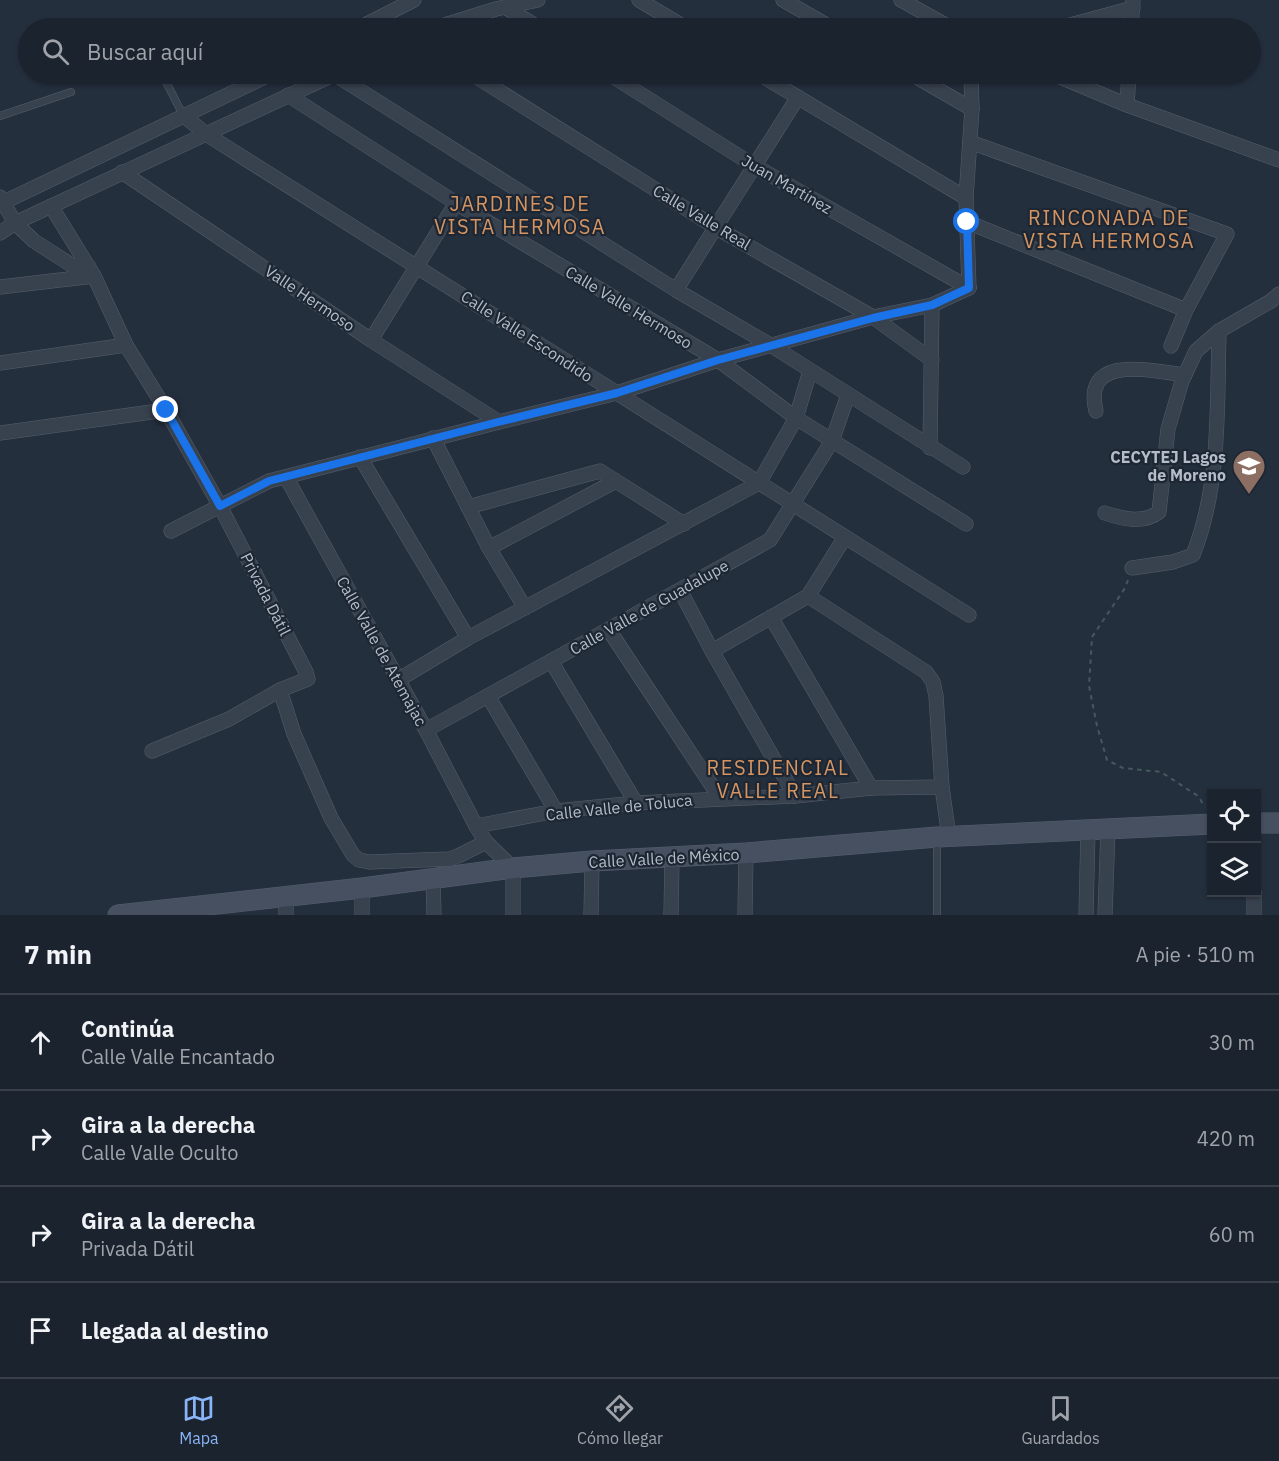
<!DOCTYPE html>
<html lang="es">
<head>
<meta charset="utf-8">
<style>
	:root { --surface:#1b232e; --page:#242b36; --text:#f1f3f6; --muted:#a0a4aa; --line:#39404a; --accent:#8ab4f8 }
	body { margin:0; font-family:"IBM Plex Sans",sans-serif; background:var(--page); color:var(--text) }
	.controls { position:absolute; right:18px; bottom:18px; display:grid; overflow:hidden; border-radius:0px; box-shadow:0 2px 4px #0004 }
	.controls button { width:54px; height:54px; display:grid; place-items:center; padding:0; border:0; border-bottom:2px solid var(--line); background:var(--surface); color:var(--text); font:30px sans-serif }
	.stop { position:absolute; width:18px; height:18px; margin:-14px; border:4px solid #1a73e8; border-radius:50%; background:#fff }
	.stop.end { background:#1a73e8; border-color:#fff; box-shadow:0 2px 6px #0008 }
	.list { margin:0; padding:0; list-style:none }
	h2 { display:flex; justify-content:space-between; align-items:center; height:78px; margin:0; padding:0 24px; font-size:26px }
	h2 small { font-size:20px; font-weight:400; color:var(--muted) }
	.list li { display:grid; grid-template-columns:39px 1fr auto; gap:18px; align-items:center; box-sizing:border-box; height:96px; padding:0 24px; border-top:2px solid var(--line) }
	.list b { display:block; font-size:22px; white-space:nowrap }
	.list p { margin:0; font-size:20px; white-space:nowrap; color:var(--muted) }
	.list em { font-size:20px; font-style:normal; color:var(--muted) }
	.icon { flex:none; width:33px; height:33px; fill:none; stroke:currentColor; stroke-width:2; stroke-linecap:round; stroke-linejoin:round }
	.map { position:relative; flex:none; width:1279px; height:915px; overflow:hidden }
	.search { position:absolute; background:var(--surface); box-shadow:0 2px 4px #0004; left:18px; right:18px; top:18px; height:66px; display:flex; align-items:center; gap:15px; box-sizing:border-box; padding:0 21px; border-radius:33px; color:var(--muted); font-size:22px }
	.sheet { height:462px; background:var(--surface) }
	nav { display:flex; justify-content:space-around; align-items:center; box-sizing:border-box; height:84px; border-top:2px solid var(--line); background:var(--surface); font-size:16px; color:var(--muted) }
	nav a { display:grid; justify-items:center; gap:3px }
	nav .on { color:var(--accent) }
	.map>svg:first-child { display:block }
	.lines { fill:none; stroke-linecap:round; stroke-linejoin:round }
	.lane-casing { stroke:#565f6c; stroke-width:8 }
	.street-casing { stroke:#565f6c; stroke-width:15 }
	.secondary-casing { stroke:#565f6c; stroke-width:21 }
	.path { stroke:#44595c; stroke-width:2; stroke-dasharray:4.5 4.5; stroke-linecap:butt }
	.lane { stroke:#38414e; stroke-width:7 }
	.street { stroke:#38414e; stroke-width:14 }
	.secondary { stroke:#465061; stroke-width:20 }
	.route { stroke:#1a73e8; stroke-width:8 }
	.labels { text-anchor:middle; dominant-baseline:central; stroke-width:4.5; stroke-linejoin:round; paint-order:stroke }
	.street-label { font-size:16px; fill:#b4bcc9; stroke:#1d2633 }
	.poi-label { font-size:16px; font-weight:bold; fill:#b4bcc9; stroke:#1d2633; text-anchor:end }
	.quarter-label { font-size:20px; letter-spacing:1.5px; fill:#d59563; stroke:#1d2633 }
</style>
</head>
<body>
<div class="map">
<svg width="1279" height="915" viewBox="0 0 1279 915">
	<rect width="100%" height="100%" fill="#242f3e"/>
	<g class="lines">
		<defs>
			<g id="lane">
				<path d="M162,74L183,115"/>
				<path d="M0,116L71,92"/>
				<path d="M937,915V840"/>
			</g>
			<g id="street">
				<path d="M639,0L686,28"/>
				<path d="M783,0L832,28"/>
				<path d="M901,0L951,28"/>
				<path d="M505,7L539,28"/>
				<path d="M359,28L414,0"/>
				<path d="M435,28L496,9L538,0"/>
				<path d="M1059,28L1133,8"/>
				<path d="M1131,28L1133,0"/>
				<path d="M334,74L676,290L772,346L963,467"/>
				<path d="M472,74L715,227L873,317L932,360"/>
				<path d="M609,74L753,165L969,288"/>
				<path d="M759,74L966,198"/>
				<path d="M911,74L972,109"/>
				<path d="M1053,74L1127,105L1279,160"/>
				<path d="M288,95L456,203L718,360L796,418L966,524"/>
				<path d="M1127,105L1129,74"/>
				<path d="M183,115L206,134L969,615"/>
				<path d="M970,142L1227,234L1186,310L1171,346"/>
				<path d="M122,172L371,340L499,422"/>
				<path d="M0,197L15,223L34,241L73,266L89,267"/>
				<path d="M0,204L271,74"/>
				<path d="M51,206L94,276L126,345L166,410L220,506L306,672L308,679L280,690L294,734L331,818L353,855L359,860L369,862L449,859L458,856L486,842"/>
				<path d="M967,222L1186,310"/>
				<path d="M0,233L15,223L335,74"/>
				<path d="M0,287L94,276"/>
				<path d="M969,288L966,198L972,109L971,74"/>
				<path d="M676,290L798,97"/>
				<path d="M371,340L456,203"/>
				<path d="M0,363L126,345"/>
				<path d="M1096,411C1082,353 1152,371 1185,375"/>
				<path d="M0,433L166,410"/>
				<path d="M433,438L489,548L525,608"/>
				<path d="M930,448L932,305"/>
				<path d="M360,457L468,638"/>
				<path d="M286,477L426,730L476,826L486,842L513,868V915"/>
				<path d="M468,507L600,471L684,524"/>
				<path d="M1105,513C1123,519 1143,524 1159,512L1168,429L1182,381L1196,351L1219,331"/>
				<path d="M171,531L269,481L499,422L617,393L718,360L873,317L932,305L969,288"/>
				<path d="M489,548L616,481"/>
				<path d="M1132,568L1173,562L1193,555C1221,484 1217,405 1219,331L1271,301L1279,294"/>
				<path d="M680,590L712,651L795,796"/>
				<path d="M808,596L926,672L933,682L936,696L942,787L949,837"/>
				<path d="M771,617L871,788"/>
				<path d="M609,630L720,798"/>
				<path d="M712,651L808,596L845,537"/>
				<path d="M551,661L636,803"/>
				<path d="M398,680L468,638L759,483L796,418L810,371"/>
				<path d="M488,696L556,811"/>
				<path d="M426,730L770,540L832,441L848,395"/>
				<path d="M152,751L229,719L280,690"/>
				<path d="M476,826L556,811L636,803L795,796L871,788L942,787"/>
				<path d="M433,878L434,915"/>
				<path d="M286,915V895"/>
				<path d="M362,915V888"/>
				<path d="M591,915L592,861"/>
				<path d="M671,915L672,857"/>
				<path d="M745,915L746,853"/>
				<path d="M1086,915L1088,830"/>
				<path d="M1105,915L1108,829"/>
				<path d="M1254,915V892"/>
			</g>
			<g id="secondary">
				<path d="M1256,823H1279"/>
				<path d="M118,915L362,888L513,868L592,861L746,853L937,837L1212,824"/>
			</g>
		</defs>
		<use href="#lane" class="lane-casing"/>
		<use href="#street" class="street-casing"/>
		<use href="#secondary" class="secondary-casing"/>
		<path class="path" d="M1128,580L1125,588L1092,637L1089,686L1097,726L1107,760L1123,768L1161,772L1198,796L1205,807"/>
		<use href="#lane" class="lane"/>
		<use href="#street" class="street"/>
		<use href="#secondary" class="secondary"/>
	</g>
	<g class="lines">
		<path class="route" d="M166,410L220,506L269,481L498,422L617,393L718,360L873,318L932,305L969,288L967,222"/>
	</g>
	<defs>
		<symbol id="school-pin" viewBox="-11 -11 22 30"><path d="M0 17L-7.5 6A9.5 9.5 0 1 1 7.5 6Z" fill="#8d6e63" stroke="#1d2633"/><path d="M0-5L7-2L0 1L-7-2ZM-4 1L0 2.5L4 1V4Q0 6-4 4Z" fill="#fff"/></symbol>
	</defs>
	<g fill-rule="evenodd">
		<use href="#school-pin" x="1230" y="447" width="38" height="52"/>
	</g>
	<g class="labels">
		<g class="street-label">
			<text transform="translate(787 184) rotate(30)">Juan Martínez</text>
			<text transform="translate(702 217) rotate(31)">Calle Valle Real</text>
			<text transform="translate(310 298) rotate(34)">Valle Hermoso</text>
			<text transform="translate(629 307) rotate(31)">Calle Valle Hermoso</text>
			<text transform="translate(527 336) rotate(33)">Calle Valle Escondido</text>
			<text transform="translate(266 594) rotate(63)">Privada Dátil</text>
			<text transform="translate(649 607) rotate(-29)">Calle Valle de Guadalupe</text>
			<text transform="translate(382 651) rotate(61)">Calle Valle de Atemajac</text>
			<text transform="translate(619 807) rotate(-6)">Calle Valle de Toluca</text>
			<text transform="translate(664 858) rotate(-3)">Calle Valle de México</text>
		</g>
		<g class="poi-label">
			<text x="1226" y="457">CECYTEJ Lagos<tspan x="1226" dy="18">de Moreno</tspan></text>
		</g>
		<g class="quarter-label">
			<text x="520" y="203">JARDINES DE<tspan x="520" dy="23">VISTA HERMOSA</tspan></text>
			<text x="1109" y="217">RINCONADA DE<tspan x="1109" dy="23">VISTA HERMOSA</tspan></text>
			<text x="778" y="767">RESIDENCIAL<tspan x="778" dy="23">VALLE REAL</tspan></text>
		</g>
	</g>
</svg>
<div class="controls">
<button><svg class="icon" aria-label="locate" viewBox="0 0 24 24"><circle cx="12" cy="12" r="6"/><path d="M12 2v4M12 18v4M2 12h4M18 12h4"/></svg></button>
<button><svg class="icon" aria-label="layers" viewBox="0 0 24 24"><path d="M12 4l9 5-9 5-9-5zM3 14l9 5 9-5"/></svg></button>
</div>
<div class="stop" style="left:967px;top:222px"></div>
<div class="stop end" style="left:166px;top:410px"></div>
<div class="search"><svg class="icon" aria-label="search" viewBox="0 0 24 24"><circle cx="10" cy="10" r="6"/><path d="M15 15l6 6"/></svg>Buscar aquí</div>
</div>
<section class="sheet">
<h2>7 min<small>A pie · 510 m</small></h2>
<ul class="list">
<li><svg class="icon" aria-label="ahead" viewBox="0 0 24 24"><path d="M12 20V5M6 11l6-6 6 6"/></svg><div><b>Continúa</b><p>Calle Valle Encantado</p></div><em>30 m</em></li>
<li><svg class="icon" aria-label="right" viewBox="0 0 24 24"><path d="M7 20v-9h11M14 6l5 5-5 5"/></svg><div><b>Gira a la derecha</b><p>Calle Valle Oculto</p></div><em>420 m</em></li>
<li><svg class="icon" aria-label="right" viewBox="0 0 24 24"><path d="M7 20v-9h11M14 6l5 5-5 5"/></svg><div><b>Gira a la derecha</b><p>Privada Dátil</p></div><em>60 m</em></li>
<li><svg class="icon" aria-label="arrive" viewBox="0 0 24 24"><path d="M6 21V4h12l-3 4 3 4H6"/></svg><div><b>Llegada al destino</b></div></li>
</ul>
</section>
<nav>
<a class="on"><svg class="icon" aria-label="map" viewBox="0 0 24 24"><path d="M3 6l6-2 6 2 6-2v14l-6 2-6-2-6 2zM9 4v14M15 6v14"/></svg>Mapa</a>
<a><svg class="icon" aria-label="directions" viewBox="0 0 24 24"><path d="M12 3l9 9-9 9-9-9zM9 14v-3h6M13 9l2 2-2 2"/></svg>Cómo llegar</a>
<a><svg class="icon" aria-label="saved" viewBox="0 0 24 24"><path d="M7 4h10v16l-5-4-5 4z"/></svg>Guardados</a>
</nav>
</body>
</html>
